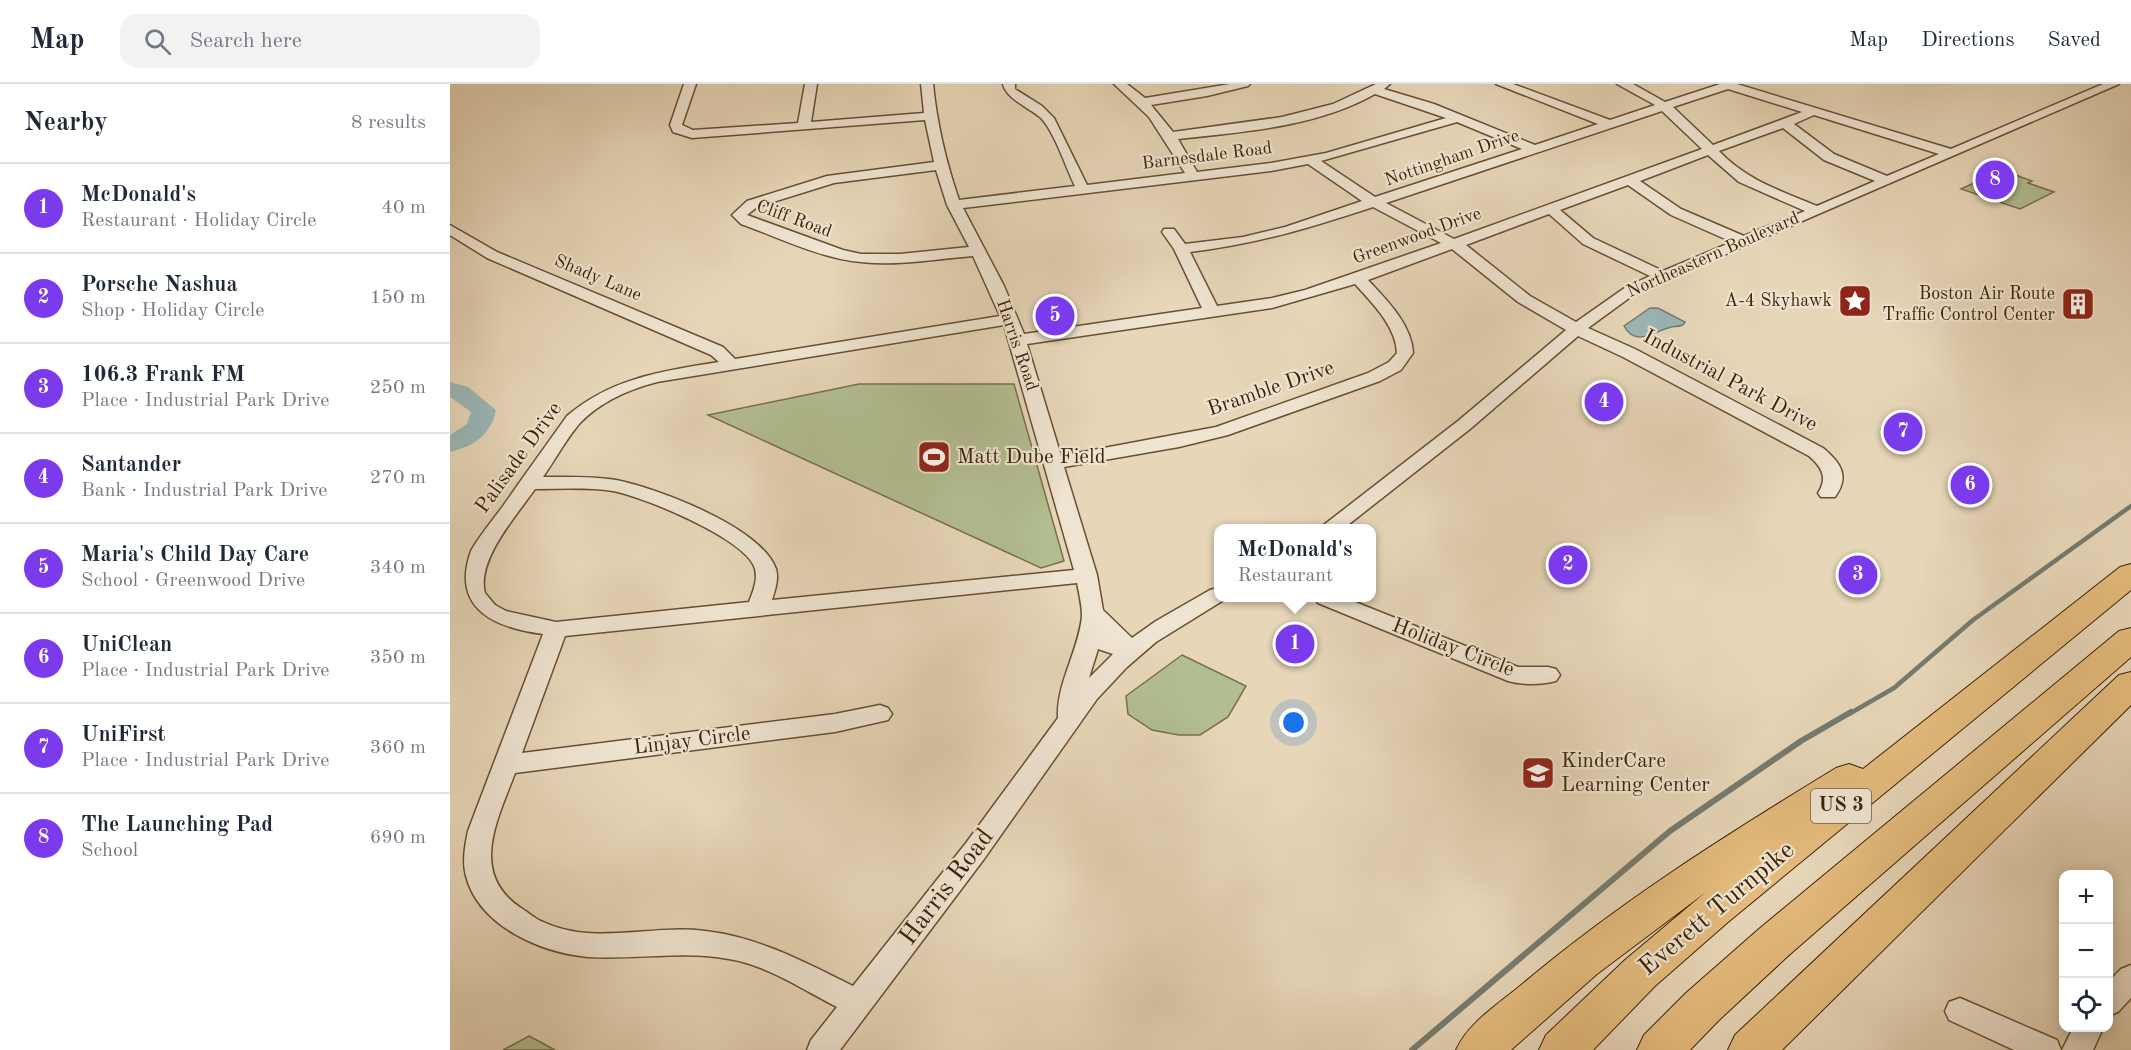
<!DOCTYPE html>
<html lang="en">
<head>
<meta charset="utf-8">
<style>
	:root { --surface:#fff; --page:#f2f2f3; --text:#1f2937; --muted:#747a83; --line:#e0e1e3; --accent:#7c3aed }
	body { margin:0; font-family:"Old Standard TT",serif; background:var(--page); color:var(--text) }
	.controls { position:absolute; right:18px; bottom:18px; display:grid; overflow:hidden; border-radius:12px; box-shadow:0 3px 15px #0003 }
	.controls button { width:54px; height:54px; display:grid; place-items:center; padding:0; border:0; border-bottom:2px solid var(--line); background:var(--surface); color:var(--text); font:30px sans-serif }
	.you { position:absolute; left:844px; top:639px; width:21px; height:21px; margin:-15px; border:4px solid #fff; border-radius:50%; background:#1a73e8; box-shadow:0 0 0 9px #1a73e833 }
	.badge { display:grid; place-items:center; width:39px; height:39px; border-radius:50%; background:var(--accent); color:#fff; font-size:20px; font-weight:700 }
	.pin { position:absolute; translate:-50% -50%; border:3px solid #fff; box-shadow:0 2px 6px #0006 }
	.popup { position:absolute; left:764px; top:440px; width:162px; height:78px; box-sizing:border-box; display:grid; place-content:center; border-radius:12px; background:var(--surface); filter:drop-shadow(0 2px 4px #0005); font-size:20px; white-space:nowrap; color:var(--muted) }
	.popup b { font-size:22px; color:var(--text) }
	.popup::after { content:''; position:absolute; left:50%; top:100%; margin-left:-12px; border:12px solid transparent; border-top-color:var(--surface) }
	.list { margin:0; padding:0; list-style:none }
	h2 { display:flex; justify-content:space-between; align-items:center; height:78px; margin:0; padding:0 24px; font-size:26px }
	h2 small { font-size:20px; font-weight:400; color:var(--muted) }
	.list li { display:grid; grid-template-columns:39px 1fr auto; gap:18px; align-items:center; box-sizing:border-box; height:90px; padding:0 24px; border-top:2px solid var(--line) }
	.list b { display:block; font-size:22px; white-space:nowrap }
	.list p { margin:0; font-size:20px; white-space:nowrap; color:var(--muted) }
	.list em { font-size:20px; font-style:normal; color:var(--muted) }
	.icon { flex:none; width:33px; height:33px; fill:none; stroke:currentColor; stroke-width:2; stroke-linecap:round; stroke-linejoin:round }
	.map { position:relative; flex:none; width:1681px; height:966px; overflow:hidden }
	header { display:flex; align-items:center; gap:36px; box-sizing:border-box; height:84px; padding:0 30px; background:var(--surface); border-bottom:2px solid var(--line) }
	header strong { font-size:28px }
	nav { display:flex; gap:33px; margin-inline-start:auto; font-size:21px }
	.search { width:420px; height:54px; background:var(--page); display:flex; align-items:center; gap:15px; box-sizing:border-box; padding:0 21px; border-radius:18px; color:var(--muted); font-size:22px }
	main { display:flex }
	aside { flex:1; background:var(--surface) }
	.map>svg:first-child { display:block }
	.green { fill:#b2be91; stroke:#78704b; stroke-width:1.5 }
	.water { fill:#99b7b7; stroke:#747b70; stroke-width:1.5 }
	.lines { fill:none; stroke-linecap:round; stroke-linejoin:round }
	.stream-far1 { stroke:#747b70; stroke-width:4.5 }
	.stream { stroke:#747b70; stroke-width:6 }
	.river { fill:#99b7b7; fill-rule:evenodd }
	.minor-casing { stroke:#684f32; stroke-width:3 }
	.highway-casing { stroke:#3d2205; stroke-width:2 }
	.minor { fill:#efe4d1; fill-rule:evenodd }
	.highway { fill:#e4bb7c; fill-rule:evenodd }
	.labels { text-anchor:middle; dominant-baseline:central; stroke-width:4.5; stroke-linejoin:round; paint-order:stroke }
	.far-street-label { font-size:18px; fill:#3d2205; stroke:#efe4d1 }
	.far-poi-label { font-size:18px; fill:#3d2205; stroke:#efe4d1; text-anchor:end }
	.shield { fill:#efe4d1; stroke:#725c42; stroke-width:1.5 }
	.shield-label { font-size:20px; font-weight:bold; fill:#3d2205 }
	.street-label { font-size:21px; fill:#3d2205; stroke:#efe4d1 }
	.poi-label { font-size:21px; fill:#3d2205; stroke:#efe4d1; text-anchor:start }
	.near-street-label { font-size:26px; fill:#3d2205; stroke:#efe4d1 }
</style>
</head>
<body>
<header>
<strong>Map</strong>
<div class="search"><svg class="icon" aria-label="search" viewBox="0 0 24 24"><circle cx="10" cy="10" r="6"/><path d="M15 15l6 6"/></svg>Search here</div>
<nav><a>Map</a><a>Directions</a><a>Saved</a></nav>
</header>
<main>
<aside>
<h2>Nearby<small>8 results</small></h2>
<ul class="list">
<li><span class="badge">1</span><div><b>McDonald's</b><p>Restaurant · Holiday Circle</p></div><em>40 m</em></li>
<li><span class="badge">2</span><div><b>Porsche Nashua</b><p>Shop · Holiday Circle</p></div><em>150 m</em></li>
<li><span class="badge">3</span><div><b>106.3 Frank FM</b><p>Place · Industrial Park Drive</p></div><em>250 m</em></li>
<li><span class="badge">4</span><div><b>Santander</b><p>Bank · Industrial Park Drive</p></div><em>270 m</em></li>
<li><span class="badge">5</span><div><b>Maria's Child Day Care</b><p>School · Greenwood Drive</p></div><em>340 m</em></li>
<li><span class="badge">6</span><div><b>UniClean</b><p>Place · Industrial Park Drive</p></div><em>350 m</em></li>
<li><span class="badge">7</span><div><b>UniFirst</b><p>Place · Industrial Park Drive</p></div><em>360 m</em></li>
<li><span class="badge">8</span><div><b>The Launching Pad</b><p>School</p></div><em>690 m</em></li>
</ul>
</aside>
<div class="map">
<svg width="1681" height="966" viewBox="0 0 1681 966">
	<rect width="100%" height="100%" fill="#e7d6b8"/>
	<filter id="stains"><feTurbulence type="fractalNoise" baseFrequency=".00333" numOctaves="4"/><feColorMatrix values="0 0 0 0 .2 0 0 0 0 .09 0 0 0 0 .02 0 0 0 .5 -.17"/></filter>
	<radialGradient id="worn" r=".72"><stop offset=".6" stop-color="#630" stop-opacity="0"/><stop offset="1" stop-color="#630" stop-opacity=".3"/></radialGradient>
	<g class="green">
		<path d="M1552,86L1582,97L1578,99L1604,108L1570,125L1511,105Z"/>
		<path d="M409,300H564L614,477L591,484L258,331Z"/>
		<path d="M732,571L796,602L778,633L750,651H729L702,646L678,630L676,612Z"/>
		<path d="M79,952L105,966H53Z"/>
	</g>
	<path class="water" d="M1200,224H1208L1235,238L1233,241C1228,243 1222,242 1218,244C1204,248 1185,263 1174,242Z"/>
	<g class="lines">
		<path class="stream-far1" d="M1399,630L1444,604L1523,536L1681,422"/>
		<path class="stream" d="M962,966L1220,747L1351,657L1401,628"/>
		<path class="river" d="M0,298L18,303L46,326C41,351 24,362 0,368V351L17,340L21,328L0,313Z"/>
		<defs>
			<g id="minor">
				<path d="M234,0H246L232,41L243,46L348,39L355,0H367L361,38L474,29L471,0H483C487,40 496,78 509,116L625,102C616,84 605,49 591,34C580,24 556,15 553,0H565V5L592,22L604,34L637,101L735,89L699,33L664,0H677L695,14L780,0H800L798,2L757,12L701,21L723,48L832,33L883,20L926,0H940L934,5L984,20L1085,61L1148,40L1046,0H1063L1160,36L1205,21L1167,0H1183L1215,18L1270,0H1287L1501,65L1653,0H1669L1186,209L1138,244L1185,265L1373,364C1391,379 1400,392 1385,413H1371L1368,409C1378,394 1372,383 1359,372L1173,273L1128,252L1020,345L894,444H872L875,440L1008,337L1116,246L1068,218L1002,165L918,196C936,215 962,241 963,269L951,286L930,297L778,351L729,363L614,383L647,491L653,526L682,554L706,537L760,506L768,504V514H777L706,558L677,583L647,615L534,775L390,966H357L361,956L387,923C353,906 317,881 279,875C232,866 186,876 138,873C91,869 29,842 16,792C12,777 15,762 18,747L93,550C47,544 0,526 21,467C30,451 43,436 53,422C74,392 95,363 117,332C161,294 213,287 269,278L261,271L37,174L0,151V141L47,168L273,263L285,275L550,232L523,172C486,175 448,182 411,178C372,175 328,153 291,140L282,131L297,117L377,92L484,78L475,36L242,54L223,48L220,41ZM1278,5L1352,28L1263,61L1223,23ZM925,10L996,34L876,69L821,79L747,88L728,55C793,48 867,43 925,10ZM1212,27L1252,65L1004,155L936,119ZM1364,31L1489,70L1437,92L1384,70L1344,40ZM1007,38L1072,65L925,113L871,77ZM1333,44L1374,76L1425,97L1367,122C1331,107 1296,96 1269,67ZM1258,71L1289,98L1355,127L1294,152L1231,125L1190,97ZM858,80L912,117L835,143L793,153L735,160L724,145H714L712,148L724,165L752,224L574,250L554,202L513,124L821,87ZM486,86L497,121L519,163L450,170H411L393,166L297,131L307,123L384,99ZM1178,101L1221,131L1282,158L1213,187L1143,154L1110,126ZM923,123L991,159L855,206L822,214L767,222L740,168C807,160 859,144 923,123ZM1099,130L1133,160L1200,192L1176,203L1126,238L1080,212L1016,161ZM905,200C922,219 946,242 947,269L939,278L918,289L766,343L611,372L577,260L822,224ZM554,241L624,486L322,516C325,506 329,495 326,485C311,443 207,404 166,396C142,392 117,393 93,393C105,376 116,355 130,339C150,318 180,305 207,298ZM85,405C111,405 137,403 163,407C194,413 291,453 304,482C309,494 303,507 299,518L106,538L56,527L45,521L35,509C26,476 67,431 85,405ZM627,499C629,509 632,521 632,532C629,566 606,600 608,634L516,759L403,902C356,879 309,853 255,847C202,840 144,862 93,838C85,835 78,828 71,824C18,789 48,735 65,689L385,648L438,636L442,630L438,624L430,621L385,630L72,669L115,552ZM648,565L663,570L639,594Z"/>
				<path d="M865,514H895L1068,583H1098L1106,585L1110,591L1106,597C1092,601 1072,601 1058,597L868,519Z"/>
				<path d="M1681,881V914L1668,928L1658,932V898L1671,885Z"/>
				<path d="M1510,914L1607,956L1611,966H1564L1499,936L1495,927L1499,918Z"/>
				<path d="M1623,944H1653L1643,966H1612Z"/>
			</g>
			<g id="highway">
				<path d="M1681,480V506L1278,838L1205,902L1143,966H1089L1096,951L1175,876L1256,808L1147,890L1061,966H1006C1018,939 1047,921 1070,902C1168,819 1276,751 1386,684L1399,680L1413,685L1670,483Z"/>
				<path d="M1681,544V573L1339,871L1268,937L1240,966H1187L1194,951L1236,909L1309,845L1669,547Z"/>
				<path d="M1681,588V621L1332,966H1278L1285,951L1669,591Z"/>
			</g>
		</defs>
		<use href="#minor" class="minor-casing"/>
		<use href="#highway" class="highway-casing"/>
		<use href="#minor" class="minor"/>
		<use href="#highway" class="highway"/>
	</g>
	<defs>
		<symbol id="sight-square" viewBox="-11 -11 22 22"><rect x="-9" y="-9" width="18" height="18" rx="4" fill="#8f2418" stroke="#efe4d1"/><path d="M0-6L1.8-2.2L6-1.7L2.9 1.2L3.7 5.4L0 3.3L-3.7 5.4L-2.9 1.2L-6-1.7L-1.8-2.2Z" fill="#fff"/></symbol>
		<symbol id="building-square" viewBox="-11 -11 22 22"><rect x="-9" y="-9" width="18" height="18" rx="4" fill="#8f2418" stroke="#efe4d1"/><path d="M-4-6H4V6H1V3H-1V6H-4ZM-2.5-4.3h1.7v1.8h-1.7ZM.8-4.3h1.7v1.8H.8ZM-2.5-1h1.7V.8h-1.7ZM.8-1h1.7V.8H.8Z" fill="#fff"/></symbol>
		<symbol id="stadium-square" viewBox="-11 -11 22 22"><rect x="-9" y="-9" width="18" height="18" rx="4" fill="#8f2418" stroke="#efe4d1"/><path d="M0-5a6.5 5 0 1 0 0 10a6.5 5 0 1 0 0-10ZM-3.5-1.8h7v3.6h-7Z" fill="#fff"/></symbol>
		<symbol id="school-square" viewBox="-11 -11 22 22"><rect x="-9" y="-9" width="18" height="18" rx="4" fill="#8f2418" stroke="#efe4d1"/><path d="M0-5L7-2L0 1L-7-2ZM-4 1L0 2.5L4 1V4Q0 6-4 4Z" fill="#fff"/></symbol>
	</defs>
	<g fill-rule="evenodd">
		<use href="#sight-square" x="1386" y="198" width="38" height="38"/>
		<use href="#building-square" x="1609" y="201" width="38" height="38"/>
		<use href="#stadium-square" x="465" y="354" width="38" height="38"/>
		<use href="#school-square" x="1069" y="670" width="38" height="38"/>
	</g>
	<g class="labels">
		<g class="far-street-label">
			<text transform="translate(757 72) rotate(-7)">Barnesdale Road</text>
			<text transform="translate(1002 74) rotate(-19)">Nottingham Drive</text>
			<text transform="translate(344 135) rotate(20)">Cliff Road</text>
			<text transform="translate(967 152) rotate(-20)">Greenwood Drive</text>
			<text transform="translate(1263 171) rotate(-24)">Northeastern Boulevard</text>
			<text transform="translate(148 194) rotate(23)">Shady Lane</text>
			<text transform="translate(567 261) rotate(71)">Harris Road</text>
		</g>
		<g class="far-poi-label">
			<text x="1605" y="210">Boston Air Route<tspan x="1605" dy="21">Traffic Control Center</tspan></text>
			<text x="1382" y="217">A-4 Skyhawk</text>
		</g>
		<rect class="shield" x="1361" y="705" width="60" height="34" rx="4.5"/>
		<g class="shield-label">
			<text x="1391" y="722">US 3</text>
		</g>
		<g class="street-label">
			<text transform="translate(1280 297) rotate(28)">Industrial Park Drive</text>
			<text transform="translate(821 305) rotate(-19)">Bramble Drive</text>
			<text transform="translate(69 374) rotate(-54)">Palisade Drive</text>
			<text transform="translate(1003 564) rotate(21)">Holiday Circle</text>
			<text transform="translate(242 657) rotate(-7)">Linjay Circle</text>
		</g>
		<g class="poi-label">
			<text x="507" y="373">Matt Dube Field</text>
			<text x="1111" y="677">KinderCare<tspan x="1111" dy="24">Learning Center</tspan></text>
		</g>
		<g class="near-street-label">
			<text transform="translate(497 803) rotate(-53)">Harris Road</text>
			<text transform="translate(1267 825) rotate(-40)">Everett Turnpike</text>
		</g>
	</g>
	<rect width="100%" height="100%" filter="url(#stains)"/>
	<rect width="100%" height="100%" fill="url(#worn)"/>
</svg>
<div class="controls">
<button>+</button>
<button>−</button>
<button><svg class="icon" aria-label="locate" viewBox="0 0 24 24"><circle cx="12" cy="12" r="6"/><path d="M12 2v4M12 18v4M2 12h4M18 12h4"/></svg></button>
</div>
<div class="you"></div>
<div class="pin badge" style="left:845px;top:560px">1</div>
<div class="popup"><b>McDonald's</b>Restaurant</div>
<div class="pin badge" style="left:1118px;top:481px">2</div>
<div class="pin badge" style="left:1408px;top:491px">3</div>
<div class="pin badge" style="left:1154px;top:318px">4</div>
<div class="pin badge" style="left:605px;top:232px">5</div>
<div class="pin badge" style="left:1520px;top:401px">6</div>
<div class="pin badge" style="left:1453px;top:348px">7</div>
<div class="pin badge" style="left:1545px;top:96px">8</div>
</div>
</main>
</body>
</html>
